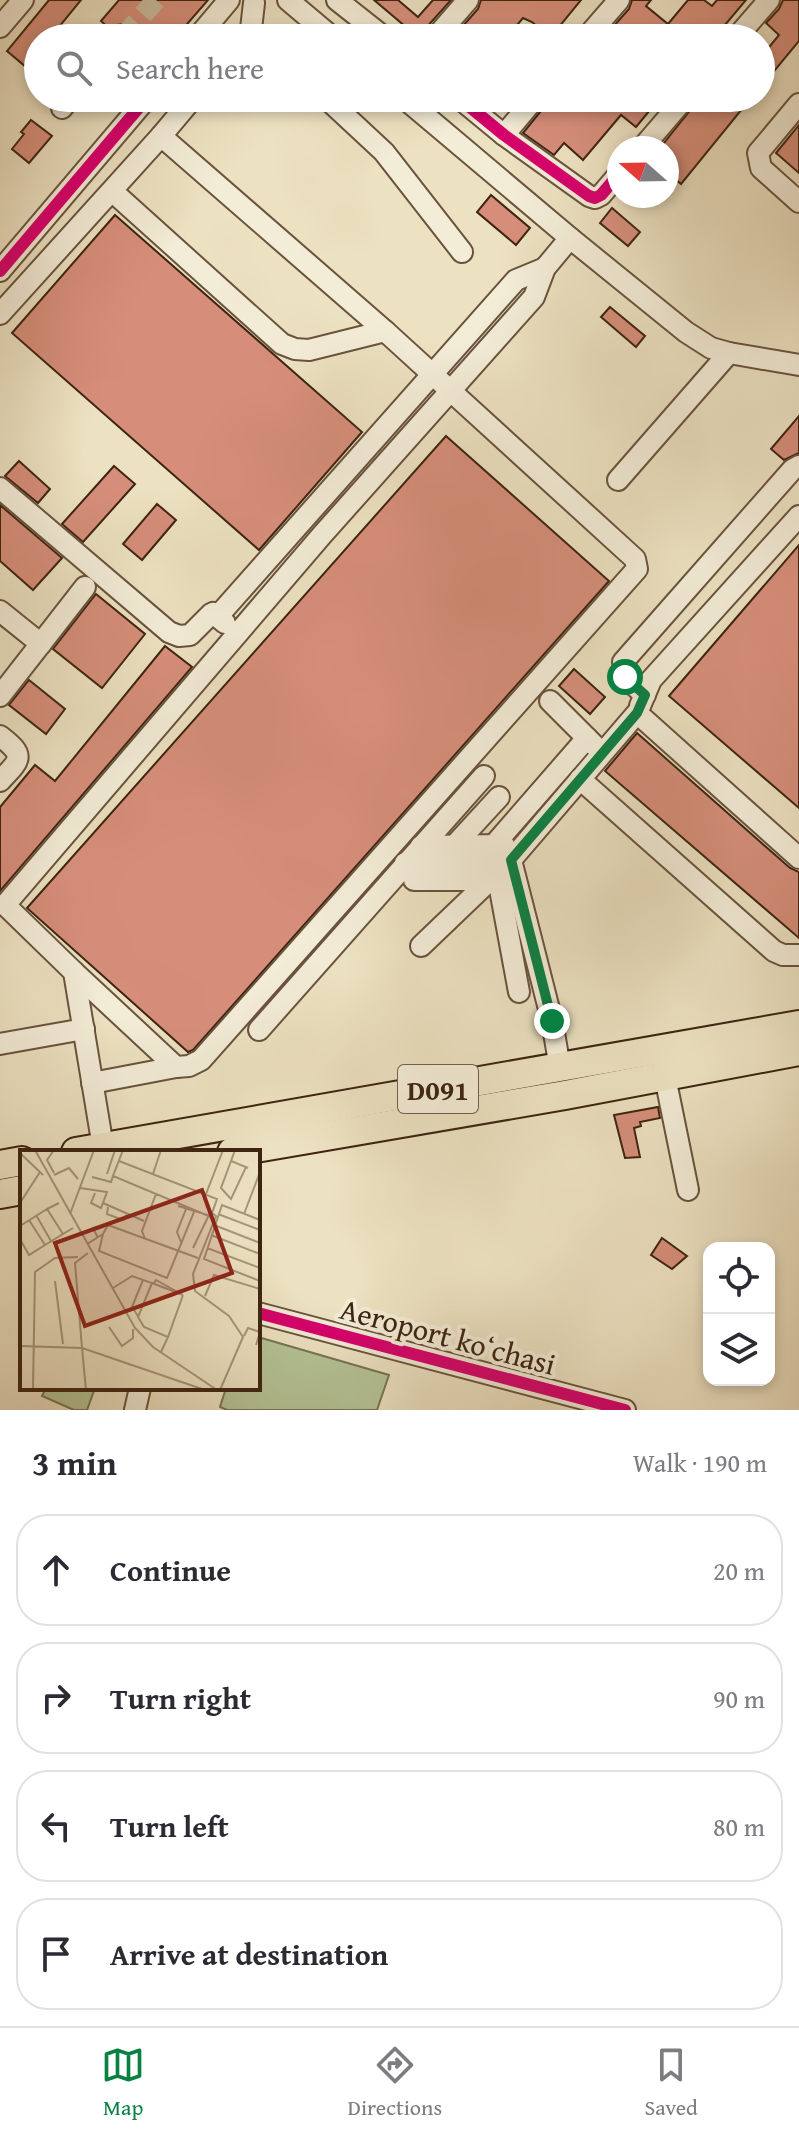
<!DOCTYPE html>
<html lang="en">
<head>
<meta charset="utf-8">
<style>
	:root { --surface:#fff; --page:#f7f7f7; --text:#2b2b33; --muted:#7c7c81; --line:#e1e1e2; --accent:#0b8043 }
	body { margin:0; font-family:"Gentium Book Plus",serif; background:var(--page); color:var(--text) }
	.controls { position:absolute; right:24px; bottom:24px; display:grid; overflow:hidden; border-radius:16px; box-shadow:0 4px 12px #0003 }
	.controls button { width:72px; height:72px; display:grid; place-items:center; padding:0; border:0; border-bottom:2px solid var(--line); background:var(--surface); color:var(--text); font:40px sans-serif }
	.compass { position:absolute; left:607px; top:136px; width:72px; height:72px; border-radius:50%; background:var(--surface); box-shadow:0 4px 12px #0003; rotate:290deg }
	.stop { position:absolute; width:24px; height:24px; margin:-18px; border:6px solid #0b8043; border-radius:50%; background:#fff }
	.stop.end { background:#0b8043; border-color:#fff; box-shadow:0 2px 8px #0008 }
	.list { margin:0; padding:0; list-style:none }
	h2 { display:flex; justify-content:space-between; align-items:center; height:104px; margin:0; padding:0 32px; font-size:34px }
	h2 small { font-size:26px; font-weight:400; color:var(--muted) }
	.list li { display:grid; grid-template-columns:52px 1fr auto; gap:24px; align-items:center; box-sizing:border-box; height:112px; margin:0 16px 16px; padding:0 16px; border:2px solid var(--line); border-radius:32px }
	.list b { display:block; font-size:30px; white-space:nowrap }
	.list em { font-size:26px; font-style:normal; color:var(--muted) }
	.icon { flex:none; width:44px; height:44px; fill:none; stroke:currentColor; stroke-width:2; stroke-linecap:round; stroke-linejoin:round }
	.map { position:relative; flex:none; width:799px; height:1410px; overflow:hidden }
	.search { position:absolute; background:var(--surface); box-shadow:0 4px 12px #0003; left:24px; right:24px; top:24px; height:88px; display:flex; align-items:center; gap:20px; box-sizing:border-box; padding:0 28px; border-radius:44px; color:var(--muted); font-size:30px }
	.sheet { height:616px; background:var(--surface) }
	nav { display:flex; justify-content:space-around; align-items:center; box-sizing:border-box; height:112px; border-top:2px solid var(--line); background:var(--surface); font-size:22px; color:var(--muted) }
	nav a { display:grid; justify-items:center; gap:4px }
	nav .on { color:var(--accent) }
	.map>svg:first-child { display:block }
	.green { fill:#b4c396; stroke:#787454; stroke-width:2 }
	.building { fill:#d68e7a; stroke:#3d2411; stroke-width:2 }
	.lines { fill:none; stroke-linecap:round; stroke-linejoin:round }
	.minor-tunnel { stroke:#c9bb9e; stroke-width:20; stroke-dasharray:20 10; stroke-linecap:butt }
	.minor-casing { stroke:#69533d; stroke-width:24 }
	.highway-casing { stroke:#3d2411; stroke-width:32 }
	.minor { stroke:#f3ecd7; stroke-width:20 }
	.highway { stroke:#ece1c1; stroke-width:28 }
	.cycleway-casing { stroke:#f3ecd7; stroke-width:17 }
	.cycleway { stroke:#d6006c; stroke-width:12 }
	.route { stroke:#0b8043; stroke-width:10 }
	.labels { text-anchor:middle; dominant-baseline:central; stroke-width:8; stroke-linejoin:round; paint-order:stroke }
	.shield { fill:#f3ecd7; stroke:#74604c; stroke-width:2 }
	.shield-label { font-size:28px; font-weight:bold; fill:#3d2411 }
	.street-label { font-size:30px; fill:#3d2411; stroke:#f3ecd7 }
	.inset-road { fill:none; stroke:#a6957b; stroke-width:2 }
	.view { fill:#8f2418; fill-opacity:0.15; stroke:#8f2418; stroke-width:4 }
	.inset-edge { fill:none; stroke:#3d2411; stroke-width:4 }
</style>
</head>
<body>
<div class="map">
<svg width="799" height="1410" viewBox="0 0 799 1410">
	<rect width="100%" height="100%" fill="#ece1c1"/>
	<filter id="stains"><feTurbulence type="fractalNoise" baseFrequency=".0025" numOctaves="4"/><feColorMatrix values="0 0 0 0 .2 0 0 0 0 .09 0 0 0 0 .02 0 0 0 .5 -.17"/></filter>
	<radialGradient id="worn" r=".72"><stop offset=".6" stop-color="#630" stop-opacity="0"/><stop offset="1" stop-color="#630" stop-opacity=".3"/></radialGradient>
	<g class="green">
		<path d="M258,1337L389,1375L377,1410H227L220,1407L226,1388H258Z"/>
		<path d="M46,1388H95L87,1410H74L42,1396Z"/>
	</g>
	<g class="building">
		<path d="M49,0H81L50,38H38V53L26,67L7,51Z"/>
		<path d="M119,0H208L175,38H136L134,30L124,24L117,25L112,31L101,21Z"/>
		<path d="M374,0H398L418,17L433,0H451L425,29L422,38H419Z"/>
		<path d="M481,0H581L558,28L570,38H551L532,22L523,18L506,38H483L472,29L465,38H452L478,9Z"/>
		<path d="M632,0H651L646,6L668,24L688,0H704L712,6L717,0H746L714,38H603L629,9Z"/>
		<path d="M783,0H799V41L761,87V57L779,35L766,23L779,9Z"/>
		<path d="M548,98H636L650,110L636,127L621,115L583,160L564,143L554,155L523,133L545,106Z"/>
		<path d="M700,98H751L681,184L667,172V148H660Z"/>
		<path d="M31,120L52,136L29,163L12,149L24,134L21,132Z"/>
		<path d="M799,125V173L776,153Z"/>
		<path d="M491,195L530,228L516,245L477,212Z"/>
		<path d="M612,208L640,232L628,246L600,223Z"/>
		<path d="M115,215L362,432L259,550L12,333Z"/>
		<path d="M610,307L645,336L636,347L601,317Z"/>
		<path d="M799,416V453L784,460L771,449Z"/>
		<path d="M446,436L609,581L193,1050L188,1052L27,908Z"/>
		<path d="M19,461L50,489L38,503L5,476Z"/>
		<path d="M114,466L135,484L83,542L62,524Z"/>
		<path d="M157,504L176,520L142,560L123,544Z"/>
		<path d="M0,505L62,558L33,590L0,561Z"/>
		<path d="M799,545V808L669,696Z"/>
		<path d="M96,594L145,634L102,688L53,649Z"/>
		<path d="M165,646L192,667L0,891V807L35,765L55,781Z"/>
		<path d="M574,669L605,697L590,714L559,686Z"/>
		<path d="M29,680L65,709L46,734L9,705Z"/>
		<path d="M637,733L790,868L799,872V938L605,771Z"/>
		<path d="M658,1107L660,1118L640,1122L641,1126L634,1128L640,1157L625,1158L614,1115Z"/>
		<path d="M662,1238L687,1256L672,1269L651,1255Z"/>
	</g>
	<g class="lines">
		<path class="minor-tunnel" d="M123,37L156,0"/>
		<defs>
			<g id="minor">
				<path d="M288,0L333,38"/>
				<path d="M337,0L385,38"/>
				<path d="M0,27L23,0"/>
				<path d="M123,38V37"/>
				<path d="M197,38L229,0"/>
				<path d="M243,38L251,29L254,3"/>
				<path d="M435,38L468,0"/>
				<path d="M586,38L619,0"/>
				<path d="M736,38L769,0"/>
				<path d="M326,98L384,152L462,252"/>
				<path d="M404,98L570,238L686,332L711,348L729,353L799,365"/>
				<path d="M459,98L504,135L589,196L595,198L601,195L619,174"/>
				<path d="M799,104L758,153L761,168L799,202"/>
				<path d="M62,108L70,98"/>
				<path d="M504,135L535,98"/>
				<path d="M642,148L685,98"/>
				<path d="M112,191L282,344L295,349L309,350L385,331"/>
				<path d="M0,271L147,98"/>
				<path d="M0,314L161,136L193,98"/>
				<path d="M618,480L729,353"/>
				<path d="M0,488L169,632L179,636L190,635L211,614L213,613L225,623"/>
				<path d="M0,611L41,644"/>
				<path d="M218,616L516,280L545,268"/>
				<path d="M645,695L625,677L623,662L792,470L799,466"/>
				<path d="M0,696L85,587"/>
				<path d="M550,701L595,746"/>
				<path d="M640,706L651,680L799,516"/>
				<path d="M0,736C26,756 21,759 0,781"/>
				<path d="M580,779L774,951L783,955H799"/>
				<path d="M421,846L504,845"/>
				<path d="M454,846L499,797"/>
				<path d="M493,846L587,738"/>
				<path d="M405,863L506,865"/>
				<path d="M497,873L519,992"/>
				<path d="M414,880H489"/>
				<path d="M421,946L511,860"/>
				<path d="M74,972L176,1067L189,1066L201,1060L637,569L635,559L385,331L161,136"/>
				<path d="M259,1030L484,776"/>
				<path d="M0,1044L84,1029"/>
				<path d="M560,1068L552,1021L511,860L637,713L799,858"/>
				<path d="M665,1077L688,1190"/>
				<path d="M92,1083L176,1067"/>
				<path d="M103,1147L74,972L5,905L322,535L534,297L545,268L570,238"/>
				<path d="M258,1313L625,1410"/>
				<path d="M135,1410L140,1388"/>
			</g>
			<g id="highway">
				<path d="M76,1152L799,1025"/>
				<path d="M232,1152L565,1095L799,1051"/>
				<path d="M0,1165L22,1161"/>
				<path d="M0,1194L22,1190"/>
			</g>
		</defs>
		<use href="#minor" class="minor-casing"/>
		<use href="#highway" class="highway-casing"/>
		<use href="#minor" class="minor"/>
		<use href="#highway" class="highway"/>
		<defs>
			<g id="cycleway">
				<path d="M459,98L504,135L589,196L595,198L601,195L619,174"/>
				<path d="M0,271L147,98"/>
				<path d="M258,1313L625,1410"/>
			</g>
		</defs>
		<use href="#cycleway" class="cycleway-casing"/>
		<use href="#cycleway" class="cycleway"/>
	</g>
	<g class="lines">
		<path class="route" d="M552,1021L511,860L637,713L645,695L625,677"/>
	</g>
	<g class="labels">
		<rect class="shield" x="398" y="1065" width="80" height="48" rx="6"/>
		<g class="shield-label">
			<text x="438" y="1089">D091</text>
		</g>
		<g class="street-label">
			<text transform="translate(448 1336) rotate(15)">Aeroport koʻchasi</text>
		</g>
	</g>
	<g transform="translate(20 1150)">
		<rect width="240" height="240" fill="#ece1c1"/>
		<path class="inset-road" d="M15,0L115,178L133,197L197,240M103,0L93,26L191,67M215,0L211,11L228,18M0,3L23,25M99,11L197,49L192,63M211,11L201,38L211,49L226,17M34,23L27,10L34,0M87,24L95,0M133,24L141,0M34,25L49,18L58,29M72,27L91,32L93,26M60,38L87,42L81,58L71,53L75,43M186,44L203,0M0,53L20,22M39,53L27,59L43,84L53,78M83,53L124,71M158,56L191,66M88,57L87,64L103,70L106,65M192,63L196,66L173,124L175,141L209,166L223,187L200,240M50,64L74,0M198,64L240,80M224,64L240,22M16,65L31,91M9,70L25,95L43,84M240,70L202,55L184,109L240,131M194,75L240,93M0,76L27,59M83,84L79,101L147,128L174,62M191,85L240,104M78,88L73,78L88,75M0,89L9,105L25,95M125,89L122,81L136,44M161,92L157,82L166,59M67,94L83,84L88,75L178,108M173,98L188,67M187,98L240,118M68,103L55,113L62,198L185,240M35,131L43,194M132,133L163,145M134,133L136,130L163,145M93,138L112,126L132,133L118,167L124,177L148,187L141,202M185,146L194,125L240,139M118,166L112,157L123,130M89,177L102,196L113,188V179M224,186L228,178L240,182L236,195M148,187L163,145M0,196L62,198L66,240M13,240L15,122L35,108L58,107"/>
		<path class="view" d="M182,40L212,123L65,176L35,93Z"/>
		<rect width="240" height="240" class="inset-edge"/>
	</g>
	<rect width="100%" height="100%" filter="url(#stains)"/>
	<rect width="100%" height="100%" fill="url(#worn)"/>
</svg>
<div class="controls">
<button><svg class="icon" aria-label="locate" viewBox="0 0 24 24"><circle cx="12" cy="12" r="6"/><path d="M12 2v4M12 18v4M2 12h4M18 12h4"/></svg></button>
<button><svg class="icon" aria-label="layers" viewBox="0 0 24 24"><path d="M12 4l9 5-9 5-9-5zM3 14l9 5 9-5"/></svg></button>
</div>
<svg class="compass" viewBox="-18 -18 36 36"><path d="M0-13l5 13h-10z" fill="#e53935"/><path d="M0 13l5-13h-10z" fill="#7c7c81"/></svg>
<div class="stop" style="left:625px;top:677px"></div>
<div class="stop end" style="left:552px;top:1021px"></div>
<div class="search"><svg class="icon" aria-label="search" viewBox="0 0 24 24"><circle cx="10" cy="10" r="6"/><path d="M15 15l6 6"/></svg>Search here</div>
</div>
<section class="sheet">
<h2>3 min<small>Walk · 190 m</small></h2>
<ul class="list">
<li><svg class="icon" aria-label="ahead" viewBox="0 0 24 24"><path d="M12 20V5M6 11l6-6 6 6"/></svg><div><b>Continue</b></div><em>20 m</em></li>
<li><svg class="icon" aria-label="right" viewBox="0 0 24 24"><path d="M7 20v-9h11M14 6l5 5-5 5"/></svg><div><b>Turn right</b></div><em>90 m</em></li>
<li><svg class="icon" aria-label="left" viewBox="0 0 24 24"><path d="M17 20v-9H6M10 6l-5 5 5 5"/></svg><div><b>Turn left</b></div><em>80 m</em></li>
<li><svg class="icon" aria-label="arrive" viewBox="0 0 24 24"><path d="M6 21V4h12l-3 4 3 4H6"/></svg><div><b>Arrive at destination</b></div></li>
</ul>
</section>
<nav>
<a class="on"><svg class="icon" aria-label="map" viewBox="0 0 24 24"><path d="M3 6l6-2 6 2 6-2v14l-6 2-6-2-6 2zM9 4v14M15 6v14"/></svg>Map</a>
<a><svg class="icon" aria-label="directions" viewBox="0 0 24 24"><path d="M12 3l9 9-9 9-9-9zM9 14v-3h6M13 9l2 2-2 2"/></svg>Directions</a>
<a><svg class="icon" aria-label="saved" viewBox="0 0 24 24"><path d="M7 4h10v16l-5-4-5 4z"/></svg>Saved</a>
</nav>
</body>
</html>
